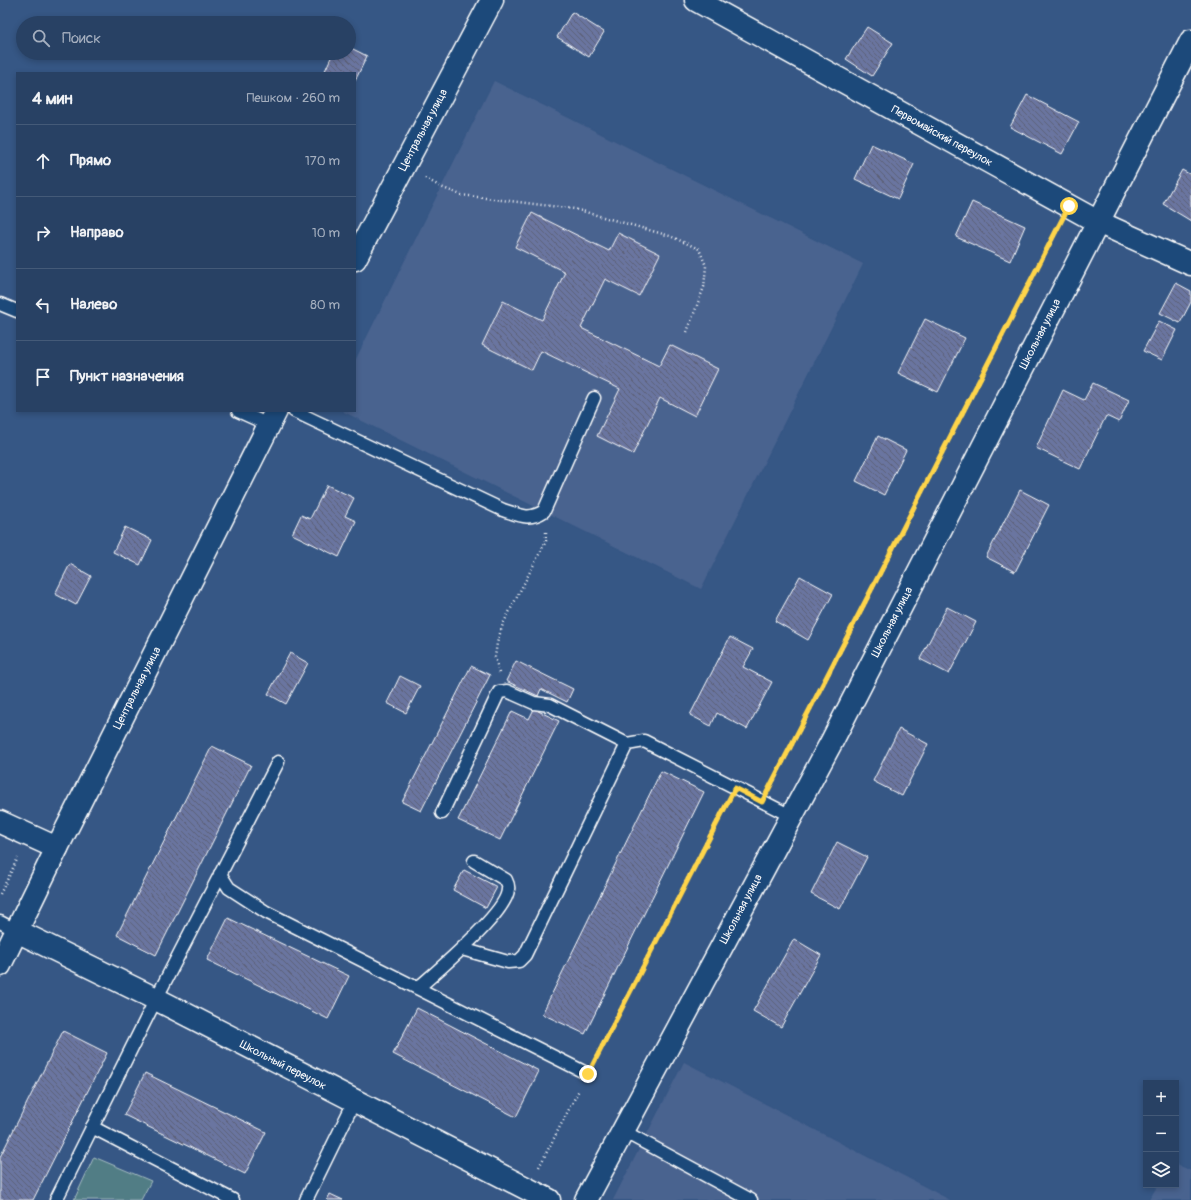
<!DOCTYPE html>
<html lang="ru">
<head>
<meta charset="utf-8">
<style>
	:root { --surface:#284164; --page:#30486a; --text:#f1f3f6; --muted:#a5afbf; --line:#445a78 }
	body { margin:0; font-family:Pangolin,sans-serif; background:var(--page); color:var(--text) }
	.controls { position:absolute; right:12px; bottom:12px; display:grid; overflow:hidden; border-radius:0px; box-shadow:0 2px 6px #0003 }
	.controls button { width:36px; height:36px; display:grid; place-items:center; padding:0; border:0; border-bottom:1px solid var(--line); background:var(--surface); color:var(--text); font:20px sans-serif }
	.stop { position:absolute; width:12px; height:12px; margin:-9px; border:3px solid #ffd54a; border-radius:50%; background:#fff }
	.stop.end { background:#ffd54a; border-color:#fff; box-shadow:0 1px 4px #0008 }
	.list { margin:0; padding:0; list-style:none }
	h2 { display:flex; justify-content:space-between; align-items:center; height:52px; margin:0; padding:0 16px; font-size:17px }
	h2 small { font-size:13px; font-weight:400; color:var(--muted) }
	.list li { display:grid; grid-template-columns:26px 1fr auto; gap:12px; align-items:center; box-sizing:border-box; height:72px; padding:0 16px; border-top:1px solid var(--line) }
	.list b { display:block; font-size:15px; white-space:nowrap }
	.list em { font-size:13px; font-style:normal; color:var(--muted) }
	.icon { flex:none; width:22px; height:22px; fill:none; stroke:currentColor; stroke-width:2; stroke-linecap:round; stroke-linejoin:round }
	.map { position:relative; flex:none; width:1191px; height:1200px; overflow:hidden }
	.search { position:absolute; background:var(--surface); box-shadow:0 2px 6px #0003; left:16px; top:16px; width:340px; height:44px; display:flex; align-items:center; gap:10px; box-sizing:border-box; padding:0 14px; border-radius:22px; color:var(--muted); font-size:15px }
	.panel { position:absolute; background:var(--surface); box-shadow:0 2px 6px #0003; left:16px; top:72px; width:340px; height:340px; border-radius:0px }
	.map>svg:first-child { display:block }
	.built { fill:#4a638f }
	.park { fill:#517d85; stroke:#a8bec2 }
	.building { fill:url(#building-back-hatch); stroke:#fff }
	.lines { fill:none; stroke-linecap:round; stroke-linejoin:round }
	.service-casing { stroke:#fff; stroke-width:15 }
	.minor-casing { stroke:#fff; stroke-width:25 }
	.tertiary-casing { stroke:#fff; stroke-width:25 }
	.path { stroke:#fff; stroke-width:2.5; stroke-dasharray:1 3; stroke-linecap:butt }
	.service { stroke:#1f4a7a; stroke-width:12 }
	.minor { stroke:#1f4a7a; stroke-width:22 }
	.tertiary { stroke:#1f4a7a; stroke-width:22 }
	.route { stroke:#ffd54a; stroke-width:5 }
	.labels { text-anchor:middle; dominant-baseline:central; stroke-width:3.5; stroke-linejoin:round; paint-order:stroke }
	.street-label { font-size:11px; fill:#fff; stroke:#1f4a7a }
</style>
</head>
<body>
<div class="map">
<svg width="1191" height="1200" viewBox="0 0 1191 1200">
	<defs>
		<pattern id="building-back-hatch" width="6" height="6" patternUnits="userSpaceOnUse"><rect width="6" height="6" fill="#6a75a0"/><path d="M-1 5l2 2M0 0l6 6M5-1l2 2" fill="none" stroke="#5b6076"/></pattern>
	</defs>
	<rect width="100%" height="100%" fill="#365785"/>
	<filter id="ink" filterUnits="userSpaceOnUse"><feTurbulence type="fractalNoise" baseFrequency=".025" numOctaves="2"/><feDisplacementMap in="SourceGraphic" scale="8" xChannelSelector="R" yChannelSelector="G"/><feConvolveMatrix kernelMatrix="1 2 1 2 8 2 1 2 1" color-interpolation-filters="sRGB"/></filter>
	<g filter="url(#ink)">
		<g class="built">
			<path d="M494,81L863,264L701,589L342,411H355V361Z"/>
			<path d="M684,1062L950,1200H613Z"/>
			<path d="M1176,1164L1191,1171V1200H1149L1158,1185H1176Z"/>
		</g>
		<path class="park" d="M94,1157L151,1181L141,1200H74Z"/>
		<g class="building">
			<path d="M572,12L604,32L589,57L557,37Z"/>
			<path d="M867,27L893,43L872,76L846,59Z"/>
			<path d="M349,47L367,56L355,81V73H324L333,53H349Z"/>
			<path d="M1027,95L1079,122L1062,154L1010,127Z"/>
			<path d="M871,144L914,164L898,199L855,179Z"/>
			<path d="M1182,170L1191,175V221L1163,204Z"/>
			<path d="M972,202L1025,226L1010,261L956,237Z"/>
			<path d="M532,213L609,251L618,233L660,254L639,296L605,279L581,328L659,366L670,345L718,369L695,416L660,398L633,454L597,436L620,389L541,351L532,370L482,345L503,301L542,320L565,272L515,247Z"/>
			<path d="M1176,283L1191,291V302L1180,323L1160,313Z"/>
			<path d="M925,319L965,338L938,392L898,373Z"/>
			<path d="M1159,321L1177,330L1162,360L1143,351Z"/>
			<path d="M1093,383L1129,400L1119,422L1106,416L1080,469L1036,448L1063,390L1084,400Z"/>
			<path d="M878,436L906,450L884,495L856,481Z"/>
			<path d="M327,485L354,498L345,516L356,521L339,557L292,534L301,515L310,519Z"/>
			<path d="M1020,490L1049,505L1015,572L986,557Z"/>
			<path d="M125,527L152,540L140,565L113,552Z"/>
			<path d="M70,564L91,576L76,605L55,594Z"/>
			<path d="M800,576L833,594L808,640L775,621Z"/>
			<path d="M947,607L976,622L949,674L920,659Z"/>
			<path d="M730,637L753,649L743,667L772,682L747,729L717,713L711,726L690,715Z"/>
			<path d="M290,653L308,663L286,704L268,694Z"/>
			<path d="M516,661L573,689L567,702L541,689L538,696L506,681Z"/>
			<path d="M471,666L490,675L421,811L402,802Z"/>
			<path d="M400,676L420,686L406,713L387,703Z"/>
			<path d="M534,709L559,721L500,840L458,820L512,711L529,719Z"/>
			<path d="M899,729L928,744L902,796L873,781Z"/>
			<path d="M212,746L251,765L156,955L117,935Z"/>
			<path d="M661,771L704,792L585,1034L542,1014Z"/>
			<path d="M837,842L867,857L840,909L811,894Z"/>
			<path d="M464,870L497,887L486,908L453,890Z"/>
			<path d="M228,918L349,976L328,1019L207,960Z"/>
			<path d="M794,939L821,955L781,1027L753,1011Z"/>
			<path d="M417,1008L539,1071L516,1117L393,1054Z"/>
			<path d="M63,1031L107,1053L33,1200H0V1157Z"/>
			<path d="M145,1073L266,1132L245,1174L124,1115Z"/>
			<path d="M330,1194L343,1200H327Z"/>
		</g>
		<g class="lines">
			<defs>
				<g id="service">
					<path d="M0,304L17,311"/>
					<path d="M238,411L269,425"/>
					<path d="M294,411L503,510C519,515 529,521 544,511L594,398"/>
					<path d="M442,813L499,692L507,691L534,703L550,705L627,744"/>
					<path d="M220,874L229,888L266,912L588,1074"/>
					<path d="M0,922L17,931"/>
					<path d="M462,949L508,962L519,961L525,955L627,744L644,741L791,816"/>
					<path d="M418,988C437,971 508,912 508,889C509,886 507,882 506,880L474,861"/>
					<path d="M92,1127L233,1200"/>
					<path d="M623,1131L751,1200"/>
					<path d="M56,1200L156,999L278,762"/>
					<path d="M306,1200L354,1102"/>
				</g>
				<g id="minor">
					<path d="M696,0L1098,222L1191,264"/>
					<path d="M355,259L492,0"/>
					<path d="M0,822L57,848"/>
					<path d="M17,931L156,999L549,1200"/>
					<path d="M0,965L57,848L276,411"/>
				</g>
				<path id="tertiary" d="M586,1200L832,741L1191,41"/>
			</defs>
			<use href="#service" class="service-casing"/>
			<use href="#minor" class="minor-casing"/>
			<use href="#tertiary" class="tertiary-casing"/>
			<g class="path">
				<path d="M425,178L441,187L461,195L575,209L670,236L699,249L706,266L704,287L687,332"/>
				<path d="M499,673L495,657L497,643L503,624L546,541V532"/>
				<path d="M772,784L1058,228"/>
				<path d="M0,894L18,858"/>
				<path d="M596,1057L726,804"/>
				<path d="M539,1167L579,1090"/>
			</g>
			<use href="#service" class="service"/>
			<use href="#minor" class="minor"/>
			<use href="#tertiary" class="tertiary"/>
		</g>
	</g>
	<g class="lines" filter="url(#ink)">
		<path class="route" d="M588,1074L735,788L762,802L1069,206"/>
	</g>
	<g class="labels">
		<g class="street-label">
			<text transform="translate(423 130) rotate(-62)">Центральная улица</text>
			<text transform="translate(942 136) rotate(29)">Первомайский переулок</text>
			<text transform="translate(1040 334) rotate(-63)">Школьная улица</text>
			<text transform="translate(892 622) rotate(-63)">Школьная улица</text>
			<text transform="translate(137 688) rotate(-63)">Центральная улица</text>
			<text transform="translate(741 909) rotate(-62)">Школьная улица</text>
			<text transform="translate(283 1065) rotate(27)">Школьный переулок</text>
		</g>
	</g>
</svg>
<div class="controls">
<button>+</button>
<button>−</button>
<button><svg class="icon" aria-label="layers" viewBox="0 0 24 24"><path d="M12 4l9 5-9 5-9-5zM3 14l9 5 9-5"/></svg></button>
</div>
<div class="stop" style="left:1069px;top:206px"></div>
<div class="stop end" style="left:588px;top:1074px"></div>
<div class="search"><svg class="icon" aria-label="search" viewBox="0 0 24 24"><circle cx="10" cy="10" r="6"/><path d="M15 15l6 6"/></svg>Поиск</div>
<section class="panel">
<h2>4 мин<small>Пешком · 260 m</small></h2>
<ul class="list">
<li><svg class="icon" aria-label="ahead" viewBox="0 0 24 24"><path d="M12 20V5M6 11l6-6 6 6"/></svg><div><b>Прямо</b></div><em>170 m</em></li>
<li><svg class="icon" aria-label="right" viewBox="0 0 24 24"><path d="M7 20v-9h11M14 6l5 5-5 5"/></svg><div><b>Направо</b></div><em>10 m</em></li>
<li><svg class="icon" aria-label="left" viewBox="0 0 24 24"><path d="M17 20v-9H6M10 6l-5 5 5 5"/></svg><div><b>Налево</b></div><em>80 m</em></li>
<li><svg class="icon" aria-label="arrive" viewBox="0 0 24 24"><path d="M6 21V4h12l-3 4 3 4H6"/></svg><div><b>Пункт назначения</b></div></li>
</ul>
</section>
</div>
</body>
</html>
